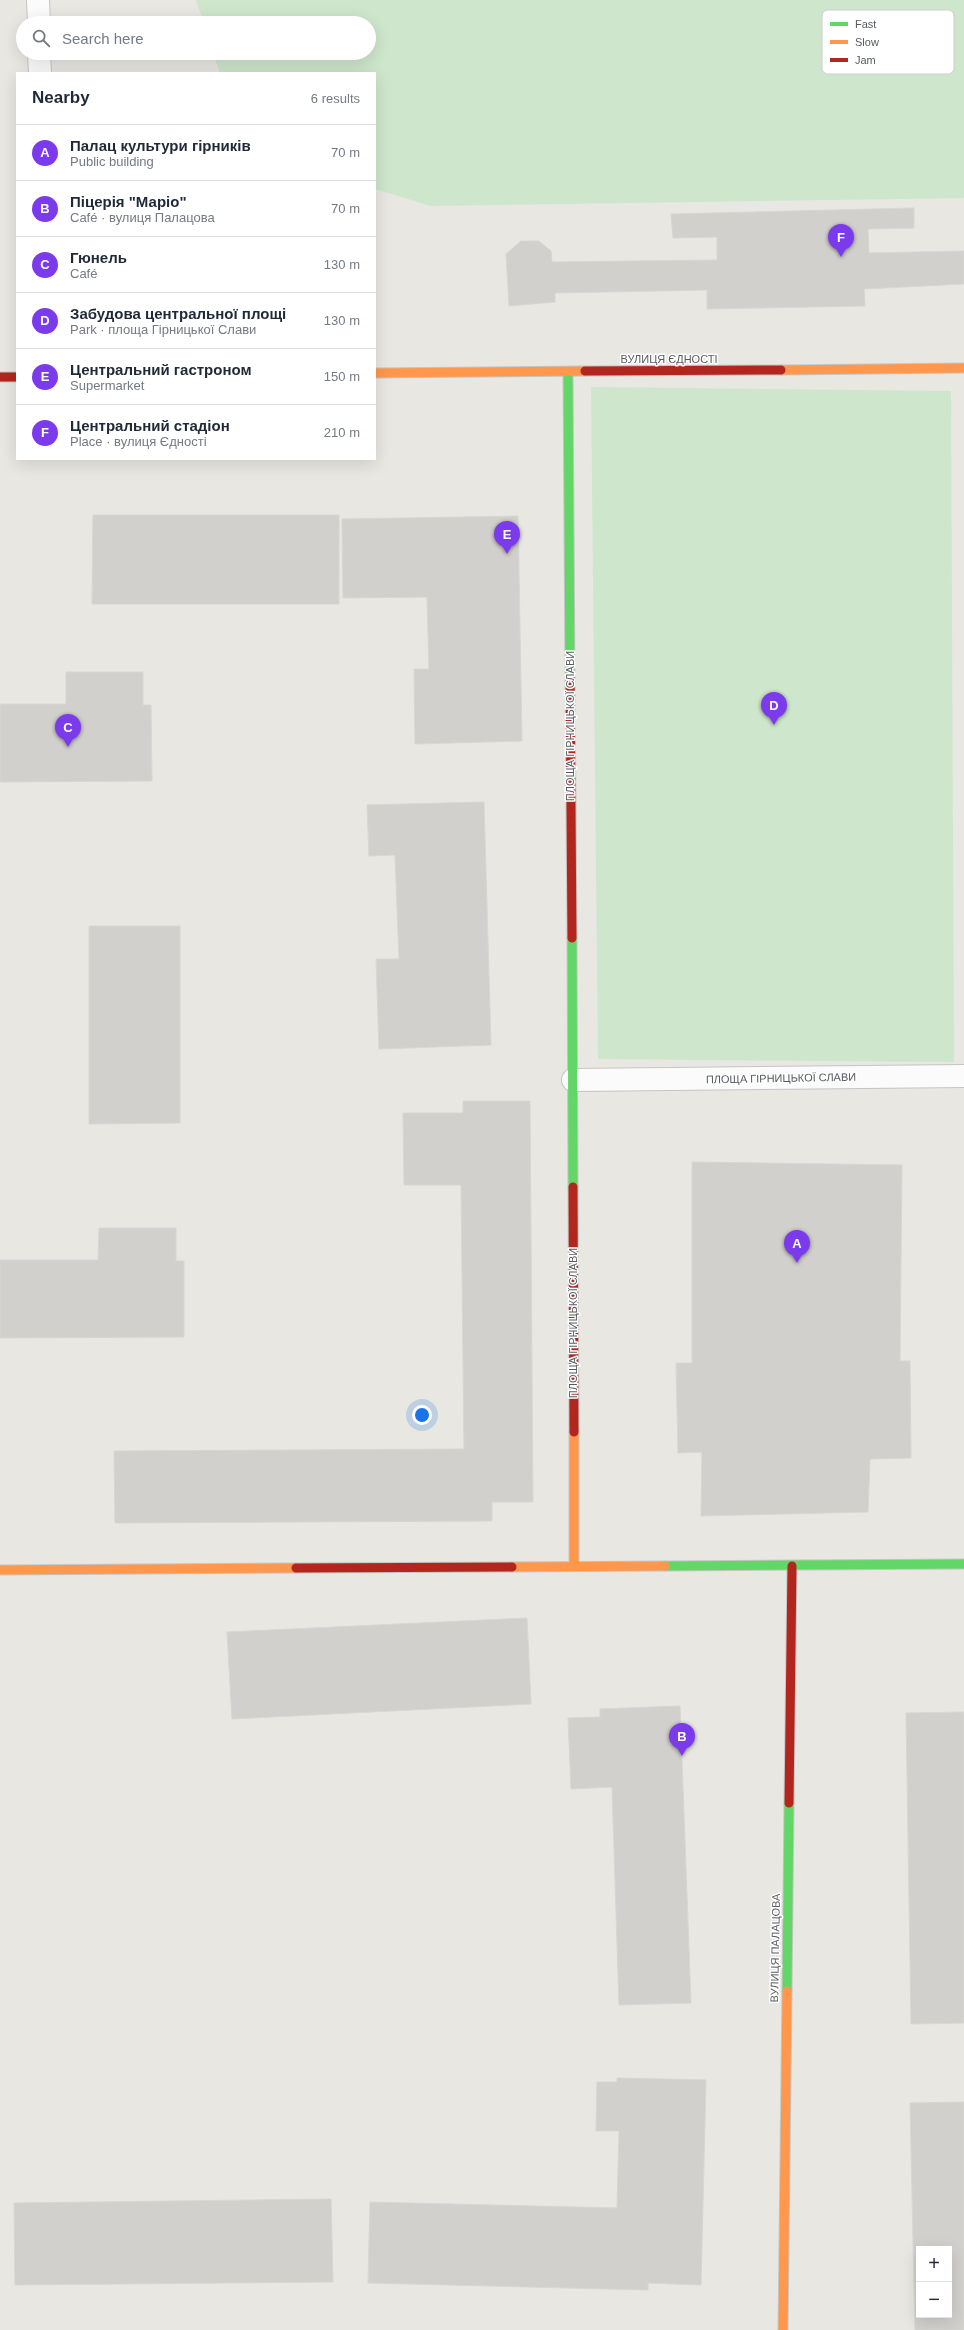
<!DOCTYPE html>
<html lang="en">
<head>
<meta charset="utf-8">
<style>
	:root { --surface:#fff; --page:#f2f2f3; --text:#1f2937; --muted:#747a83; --line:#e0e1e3; --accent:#7c3aed }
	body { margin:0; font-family:Arial,sans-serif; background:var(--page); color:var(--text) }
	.controls { position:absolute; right:12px; bottom:12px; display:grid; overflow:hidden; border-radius:0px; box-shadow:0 4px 16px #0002 }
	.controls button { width:36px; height:36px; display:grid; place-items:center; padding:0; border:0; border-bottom:1px solid var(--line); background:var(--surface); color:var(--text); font:20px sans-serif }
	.you { position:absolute; left:422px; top:1415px; width:14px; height:14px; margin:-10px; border:3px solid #fff; border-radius:50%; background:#1a73e8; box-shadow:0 0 0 6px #1a73e833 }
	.badge { display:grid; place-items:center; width:26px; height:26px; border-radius:50%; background:var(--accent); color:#fff; font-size:13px; font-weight:700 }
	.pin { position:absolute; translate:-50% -33px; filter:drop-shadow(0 1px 2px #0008) }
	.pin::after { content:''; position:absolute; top:21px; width:14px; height:12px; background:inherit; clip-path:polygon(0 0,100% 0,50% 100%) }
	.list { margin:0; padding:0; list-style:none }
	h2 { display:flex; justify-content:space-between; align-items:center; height:52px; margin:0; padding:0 16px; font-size:17px }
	h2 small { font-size:13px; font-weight:400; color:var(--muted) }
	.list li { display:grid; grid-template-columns:26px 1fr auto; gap:12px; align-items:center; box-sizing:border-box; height:56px; padding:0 16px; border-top:1px solid var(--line) }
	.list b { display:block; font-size:15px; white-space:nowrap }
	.list p { margin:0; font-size:13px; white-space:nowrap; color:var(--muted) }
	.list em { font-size:13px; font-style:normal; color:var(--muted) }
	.icon { flex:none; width:22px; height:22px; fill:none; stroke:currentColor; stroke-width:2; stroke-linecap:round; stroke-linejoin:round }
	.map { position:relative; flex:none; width:964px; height:2330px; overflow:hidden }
	.search { position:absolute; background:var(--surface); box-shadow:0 4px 16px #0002; left:16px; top:16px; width:360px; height:44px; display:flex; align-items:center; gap:10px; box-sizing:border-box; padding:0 14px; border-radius:22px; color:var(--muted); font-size:15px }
	.panel { position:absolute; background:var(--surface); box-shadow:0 4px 16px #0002; left:16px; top:72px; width:360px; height:388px; border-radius:0px }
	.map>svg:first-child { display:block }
	.green { fill:#cee6cc }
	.building { fill:#d1d0cd; stroke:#d8d6d1; fill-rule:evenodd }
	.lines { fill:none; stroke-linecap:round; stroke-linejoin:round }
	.street-casing { stroke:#c4c5c4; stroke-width:24 }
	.fast-casing { stroke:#c4c5c4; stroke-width:11 }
	.slow-casing { stroke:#c4c5c4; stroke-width:11 }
	.jam-casing { stroke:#c4c5c4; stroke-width:11 }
	.street { stroke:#fcfbfb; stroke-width:22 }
	.fast { stroke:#63d668; stroke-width:9 }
	.slow { stroke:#ff974d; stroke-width:9 }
	.jam { stroke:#b3261e; stroke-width:9 }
	.labels { text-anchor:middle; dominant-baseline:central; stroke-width:3; stroke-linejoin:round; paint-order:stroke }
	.street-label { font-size:11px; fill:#575b60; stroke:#fff }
	.key { fill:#fff; stroke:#cdcecf; stroke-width:1 }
	.key-label { font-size:11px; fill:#575b60 }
</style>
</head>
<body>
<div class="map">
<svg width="964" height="2330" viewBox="0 0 964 2330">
	<rect width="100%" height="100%" fill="#e8e7e2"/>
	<g class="green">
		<path d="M196,0H964V198L431,206L375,189V73H220L213,53H369V23H204Z"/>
		<path d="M591,387L951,391L954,1062L598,1059Z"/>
	</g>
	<g class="building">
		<path d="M914,208V228L868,229L869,253L964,251V284L864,289L865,306L707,309V290L555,293V302L509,306L506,254L521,241H539L551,251L552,262L717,260V237L673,238L671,214Z"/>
		<path d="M93,515H339V604H92Z"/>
		<path d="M518,516L522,741L415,744L414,669H429L427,597L343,598L342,519Z"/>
		<path d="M66,672H143V705H151L152,781L0,782V704H66Z"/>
		<path d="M484,802L491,1045L379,1049L376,959H399L395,855L369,856L367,805Z"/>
		<path d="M89,926H180V1123L89,1124Z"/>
		<path d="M463,1101H530L533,1502H492V1521L115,1523L114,1451L464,1449L461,1185H404L403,1113H463Z"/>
		<path d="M692,1162L902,1165L900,1361H910L911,1458L870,1459L868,1512L701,1516L702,1452L678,1453L676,1363H692Z"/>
		<path d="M99,1228H176V1261H184V1337L0,1338V1260H98Z"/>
		<path d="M527,1618L531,1704L232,1719L227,1632Z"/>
		<path d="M680,1706L691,2003L619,2005L612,1787L571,1789L568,1718L600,1717V1709Z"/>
		<path d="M964,1712V2023L911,2024L906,1713Z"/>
		<path d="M617,2078L706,2080L701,2285L648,2283V2290L368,2283L370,2202L617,2208L619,2131H596L597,2082H617Z"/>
		<path d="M964,2102V2330H915L910,2103ZM919,2249H949V2315H919Z"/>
		<path d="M331,2199L333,2282L15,2285L14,2203Z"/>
	</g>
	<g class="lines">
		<defs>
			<g id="street">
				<path d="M38,0L39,23"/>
				<path d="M39,53L40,73"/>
				<path d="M573,1080L964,1076"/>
			</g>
			<g id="fast">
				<path d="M568,372L570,678"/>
				<path d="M572,938L573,1187"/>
				<path d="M665,1566L964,1564"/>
				<path d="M787,1991L789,1803"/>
			</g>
			<g id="slow">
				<path d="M781,370L964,368"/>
				<path d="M375,373L585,371"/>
				<path d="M574,1432V1566"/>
				<path d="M512,1567L665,1566"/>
				<path d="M0,1570L296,1568"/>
				<path d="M783,2330L787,1991"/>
			</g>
			<g id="jam">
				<path d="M585,371L781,370"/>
				<path d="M0,377H17"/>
				<path d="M570,678L572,938"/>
				<path d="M573,1187L574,1432"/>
				<path d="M296,1568L512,1567"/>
				<path d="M789,1803L792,1566"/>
			</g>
		</defs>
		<use href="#street" class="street-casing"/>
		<use href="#fast" class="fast-casing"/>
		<use href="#slow" class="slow-casing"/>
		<use href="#jam" class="jam-casing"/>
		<use href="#street" class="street"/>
		<use href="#fast" class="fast"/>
		<use href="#slow" class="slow"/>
		<use href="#jam" class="jam"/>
	</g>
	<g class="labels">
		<g class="street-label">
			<text x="669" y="359">ВУЛИЦЯ ЄДНОСТІ</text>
			<text transform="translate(570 726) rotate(-90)">ПЛОЩА ГІРНИЦЬКОЇ СЛАВИ</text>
			<text transform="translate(781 1078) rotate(-1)">ПЛОЩА ГІРНИЦЬКОЇ СЛАВИ</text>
			<text transform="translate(573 1323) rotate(-90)">ПЛОЩА ГІРНИЦЬКОЇ СЛАВИ</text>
			<text transform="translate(775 1948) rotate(-89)">ВУЛИЦЯ ПАЛАЦОВА</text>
		</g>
	</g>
	<rect x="822" y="10" width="132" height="64" rx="6" class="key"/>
	<rect x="830" y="22" width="18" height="4" fill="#63d668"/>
	<rect x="830" y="40" width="18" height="4" fill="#ff974d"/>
	<rect x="830" y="58" width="18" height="4" fill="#b3261e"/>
	<g class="key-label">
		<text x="855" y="28">Fast</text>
		<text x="855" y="46">Slow</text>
		<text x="855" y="64">Jam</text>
	</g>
</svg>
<div class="controls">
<button>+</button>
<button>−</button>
</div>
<div class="you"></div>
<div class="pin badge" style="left:797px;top:1263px">A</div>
<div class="pin badge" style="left:682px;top:1756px">B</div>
<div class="pin badge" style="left:68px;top:747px">C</div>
<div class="pin badge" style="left:774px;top:725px">D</div>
<div class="pin badge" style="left:507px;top:554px">E</div>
<div class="pin badge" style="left:841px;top:257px">F</div>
<div class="search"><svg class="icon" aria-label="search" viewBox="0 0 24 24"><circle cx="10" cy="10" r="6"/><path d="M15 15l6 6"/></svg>Search here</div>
<section class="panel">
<h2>Nearby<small>6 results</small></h2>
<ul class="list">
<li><span class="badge">A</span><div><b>Палац культури гірників</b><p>Public building</p></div><em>70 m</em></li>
<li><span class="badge">B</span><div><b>Піцерія &quot;Маріо&quot;</b><p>Café · вулиця Палацова</p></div><em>70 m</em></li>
<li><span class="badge">C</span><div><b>Гюнель</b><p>Café</p></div><em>130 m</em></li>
<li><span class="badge">D</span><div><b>Забудова центральної площі</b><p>Park · площа Гірницької Слави</p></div><em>130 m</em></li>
<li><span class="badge">E</span><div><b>Центральний гастроном</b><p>Supermarket</p></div><em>150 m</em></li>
<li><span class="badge">F</span><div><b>Центральний стадіон</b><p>Place · вулиця Єдності</p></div><em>210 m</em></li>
</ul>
</section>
</div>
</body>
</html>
